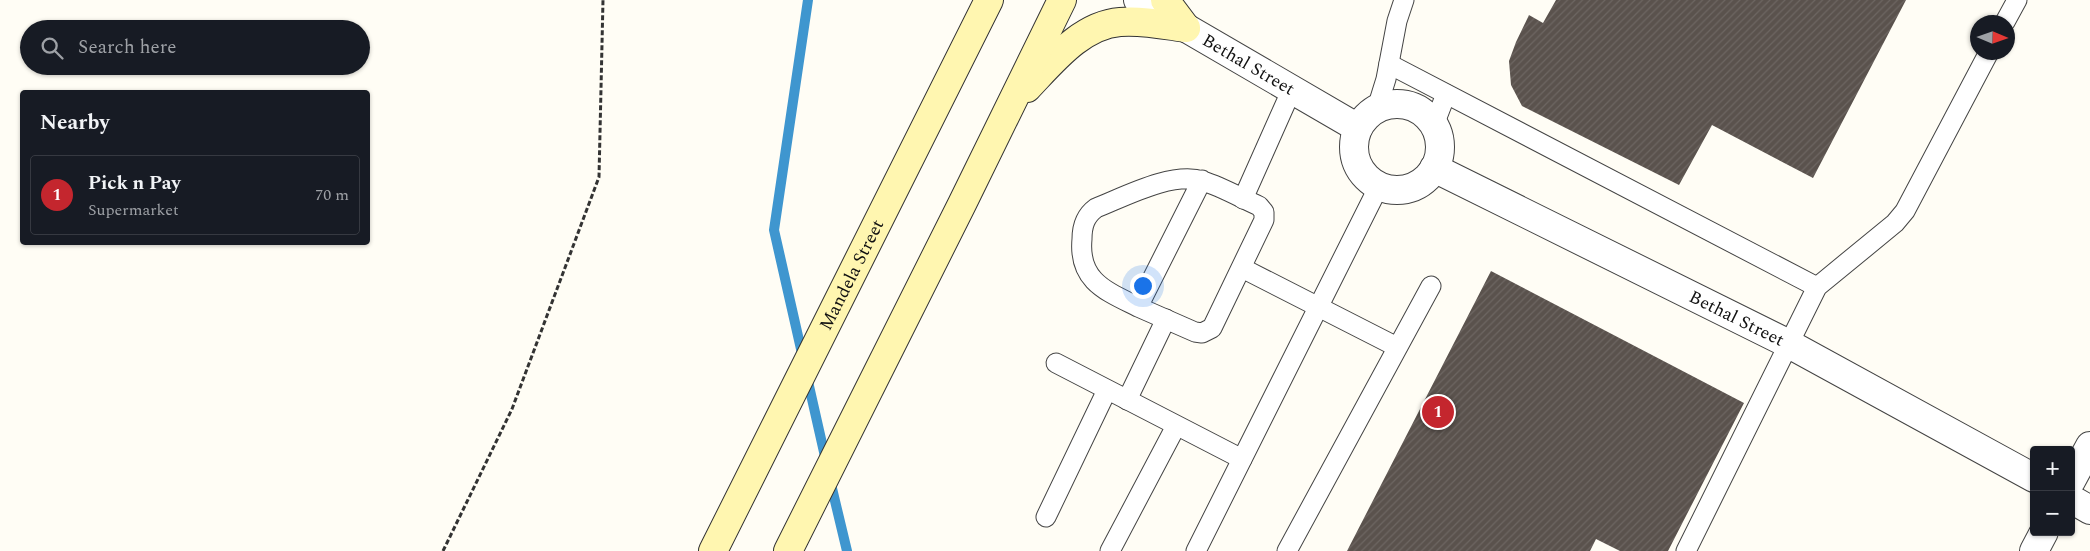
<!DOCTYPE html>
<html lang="en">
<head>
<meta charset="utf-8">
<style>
	:root { --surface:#171b24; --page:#242831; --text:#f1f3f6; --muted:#9ea1a6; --line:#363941; --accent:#c4262e }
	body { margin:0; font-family:Spectral,serif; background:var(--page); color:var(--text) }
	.controls { position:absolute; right:15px; bottom:15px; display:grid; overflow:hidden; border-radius:5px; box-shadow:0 1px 4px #0004 }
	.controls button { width:45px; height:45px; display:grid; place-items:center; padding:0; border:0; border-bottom:1px solid var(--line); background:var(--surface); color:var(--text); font:25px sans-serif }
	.compass { position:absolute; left:1970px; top:15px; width:45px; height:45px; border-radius:50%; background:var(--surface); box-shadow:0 1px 4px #0004; rotate:92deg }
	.you { position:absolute; left:1142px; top:285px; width:18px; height:18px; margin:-12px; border:4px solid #fff; border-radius:50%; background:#1a73e8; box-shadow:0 0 0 8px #1a73e833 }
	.badge { display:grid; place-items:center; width:32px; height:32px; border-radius:50%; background:var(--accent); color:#fff; font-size:16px; font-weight:700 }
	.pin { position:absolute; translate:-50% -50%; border:2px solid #fff; box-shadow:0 1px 5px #0006 }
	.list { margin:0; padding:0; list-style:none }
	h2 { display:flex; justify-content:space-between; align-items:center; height:65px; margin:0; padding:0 20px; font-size:21px }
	h2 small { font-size:16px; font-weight:400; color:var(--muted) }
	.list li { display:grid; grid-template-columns:32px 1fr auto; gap:15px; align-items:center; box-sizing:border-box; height:80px; margin:0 10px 10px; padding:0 10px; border:1px solid var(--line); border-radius:5px }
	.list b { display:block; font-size:19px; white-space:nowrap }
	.list p { margin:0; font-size:16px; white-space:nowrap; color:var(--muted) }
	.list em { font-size:16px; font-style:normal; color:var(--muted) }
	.icon { flex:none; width:28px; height:28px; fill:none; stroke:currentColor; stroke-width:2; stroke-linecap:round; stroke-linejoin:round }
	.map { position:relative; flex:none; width:2090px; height:551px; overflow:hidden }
	.search { position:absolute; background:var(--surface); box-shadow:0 1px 4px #0004; left:20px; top:20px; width:350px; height:55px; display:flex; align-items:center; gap:12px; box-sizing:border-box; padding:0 18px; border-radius:28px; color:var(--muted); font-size:19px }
	.panel { position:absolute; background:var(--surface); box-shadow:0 1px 4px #0004; left:20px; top:90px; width:350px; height:155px; border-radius:5px }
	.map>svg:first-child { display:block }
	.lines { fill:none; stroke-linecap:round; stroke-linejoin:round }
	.stream { stroke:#3f96cf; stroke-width:10 }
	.building { fill:url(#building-hatch) }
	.service-casing { stroke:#444; stroke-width:21 }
	.minor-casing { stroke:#444; stroke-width:30 }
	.secondary-casing { stroke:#333; stroke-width:30 }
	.path { stroke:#333; stroke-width:3; stroke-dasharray:5 2.5; stroke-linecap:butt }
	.service { stroke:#fff; stroke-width:19 }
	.minor { stroke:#fff; stroke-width:28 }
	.secondary { stroke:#fff6b0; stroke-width:28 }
	.labels { text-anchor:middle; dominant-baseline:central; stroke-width:5; stroke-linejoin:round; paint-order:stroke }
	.street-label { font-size:18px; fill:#111; stroke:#fff }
</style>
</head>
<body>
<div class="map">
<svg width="2090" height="551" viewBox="0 0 2090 551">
	<defs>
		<pattern id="building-hatch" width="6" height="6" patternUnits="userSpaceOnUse" patternTransform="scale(1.25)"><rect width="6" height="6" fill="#5a524d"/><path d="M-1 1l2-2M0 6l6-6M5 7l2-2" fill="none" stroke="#6d6662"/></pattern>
	</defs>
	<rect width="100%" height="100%" fill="#fffdf5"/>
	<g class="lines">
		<g class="stream">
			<path d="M803,358L774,230L808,0"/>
			<path d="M807,377L826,461"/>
			<path d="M830,480L847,551"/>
		</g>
	</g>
	<g class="building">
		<path d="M1556,0H1906L1813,178L1712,125L1679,185L1522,106L1511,85L1509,61L1516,42L1529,15L1543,23Z"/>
		<path d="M1491,271L1744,403L1668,551H1620L1596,539L1590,551H1347Z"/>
	</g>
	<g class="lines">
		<defs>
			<g id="service">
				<path d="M2005,22L2017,0"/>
				<path d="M1389,64L1817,287"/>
				<path d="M1377,108L1386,79L1397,21L1404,0"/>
				<path d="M1434,125L1446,94"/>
				<path d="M1243,199L1292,89"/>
				<path d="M1242,268L1397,347"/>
				<path d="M1138,307L1195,332L1202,333L1212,328L1264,220V212L1259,206C1241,198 1222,187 1203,181C1172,171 1124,197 1096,208C1085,216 1082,226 1082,239C1078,281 1106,291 1138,307L1202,180"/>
				<path d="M1056,363L1242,459"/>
				<path d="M1127,400L1166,319"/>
				<path d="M1046,517L1107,390"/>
				<path d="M1110,551L1176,426"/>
				<path d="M1196,551L1379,186"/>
				<path d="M1287,551L1431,286"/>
				<path d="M1686,551L1817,287L1895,223L1905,211L1989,52"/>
			</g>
			<g id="minor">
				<path id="s1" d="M1138,0L1358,128"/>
				<circle cx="1397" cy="147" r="43"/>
				<path id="s2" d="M1434,168L1789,344L2034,478"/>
				<path d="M2071,481L2090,446"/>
				<path d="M2071,499L2090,510"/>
				<path d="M2034,551L2044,532"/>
			</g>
			<g id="secondary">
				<path d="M1165,0L1186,28"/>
				<path d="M1027,88C1052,62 1081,25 1120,22C1142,20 1165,25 1186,28"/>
				<path id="s3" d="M713,551L989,0"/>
				<path d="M788,551L962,204L1062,0"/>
			</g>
		</defs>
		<use href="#service" class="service-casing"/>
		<use href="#minor" class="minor-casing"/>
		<use href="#secondary" class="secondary-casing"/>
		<path class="path" d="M443,551L512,409L599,177L603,0"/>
		<use href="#service" class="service"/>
		<use href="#minor" class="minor"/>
		<use href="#secondary" class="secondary"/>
	</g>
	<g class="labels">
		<g class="street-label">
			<text stroke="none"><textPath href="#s1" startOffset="128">Bethal Street</textPath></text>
			<text stroke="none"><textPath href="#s3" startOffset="309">Mandela Street</textPath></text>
			<text stroke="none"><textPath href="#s2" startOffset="338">Bethal Street</textPath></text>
		</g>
	</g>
</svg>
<div class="controls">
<button>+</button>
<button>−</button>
</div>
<svg class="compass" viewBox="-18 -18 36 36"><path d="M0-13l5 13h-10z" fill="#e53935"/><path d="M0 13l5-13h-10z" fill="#9ea1a6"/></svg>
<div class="you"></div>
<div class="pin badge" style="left:1438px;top:412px">1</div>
<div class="search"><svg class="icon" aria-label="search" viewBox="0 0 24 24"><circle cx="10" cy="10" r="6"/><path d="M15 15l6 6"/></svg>Search here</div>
<section class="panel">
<h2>Nearby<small></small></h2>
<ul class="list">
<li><span class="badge">1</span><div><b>Pick n Pay</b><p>Supermarket</p></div><em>70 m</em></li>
</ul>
</section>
</div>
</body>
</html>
